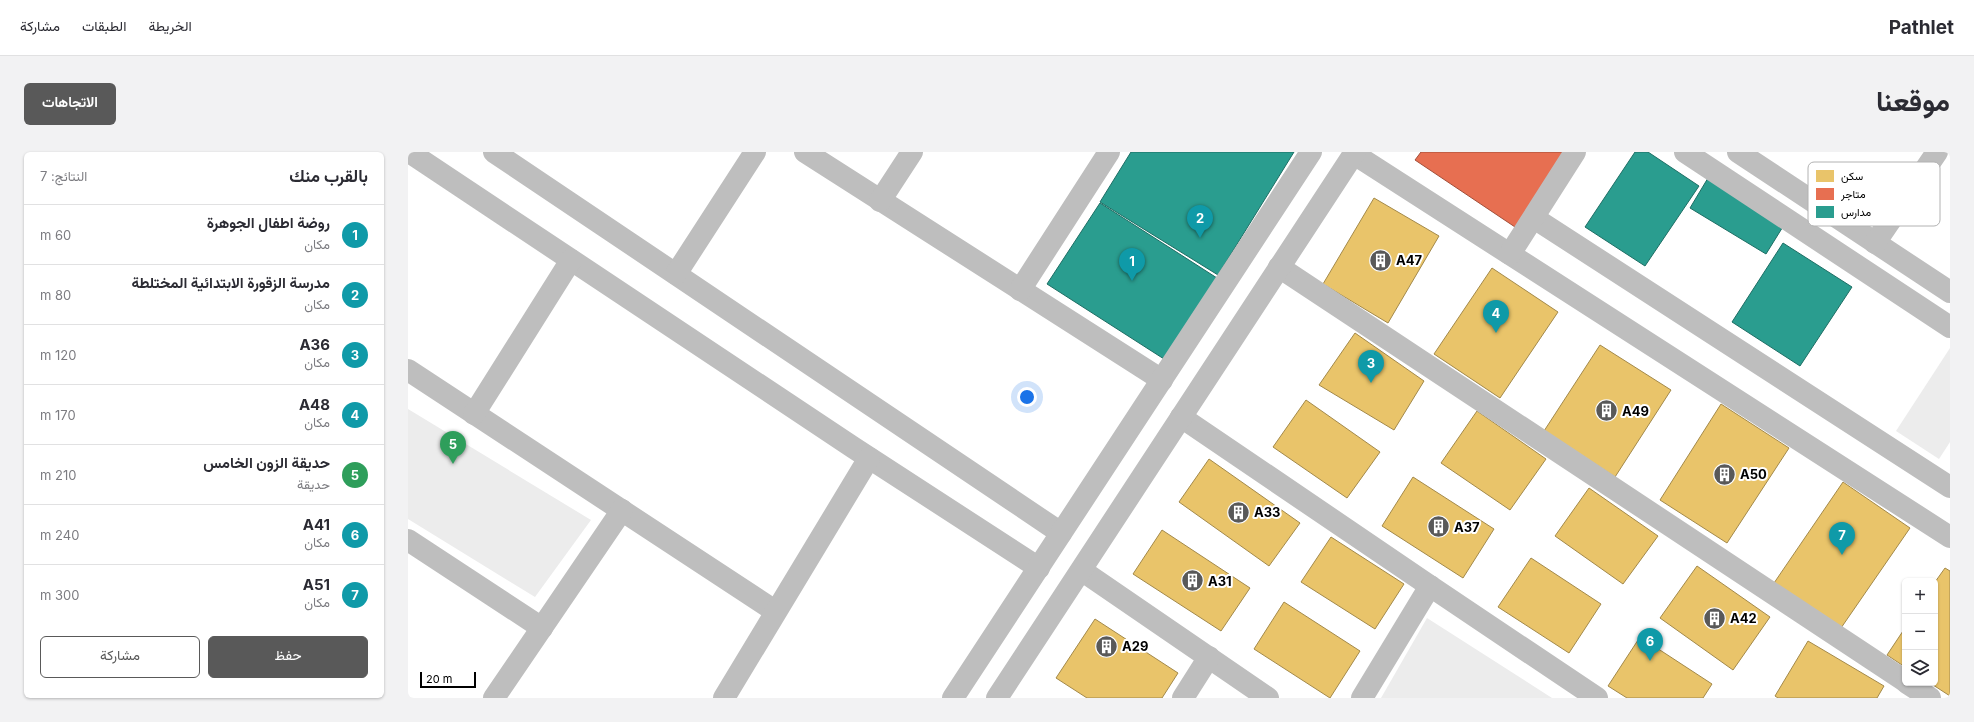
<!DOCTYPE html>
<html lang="ar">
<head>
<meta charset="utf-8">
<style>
	:root { --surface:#fff; --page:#f2f2f3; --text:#2b2b33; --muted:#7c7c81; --line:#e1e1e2; --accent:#595959 }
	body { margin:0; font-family:Inter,Vazirmatn,sans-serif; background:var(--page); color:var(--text); direction:rtl }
	.controls { position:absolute; right:12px; bottom:12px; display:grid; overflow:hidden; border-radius:6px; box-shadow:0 1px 3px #0004 }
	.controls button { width:36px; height:36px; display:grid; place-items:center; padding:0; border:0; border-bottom:1px solid var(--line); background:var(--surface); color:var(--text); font:20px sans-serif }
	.scale { position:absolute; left:12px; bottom:10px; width:56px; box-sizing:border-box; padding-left:4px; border:2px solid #000; border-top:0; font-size:11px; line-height:14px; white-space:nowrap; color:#000; -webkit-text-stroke:3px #fff; paint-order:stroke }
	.you { position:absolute; left:619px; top:245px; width:14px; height:14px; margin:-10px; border:3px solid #fff; border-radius:50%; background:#1a73e8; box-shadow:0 0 0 6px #1a73e833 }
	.badge { display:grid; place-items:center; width:26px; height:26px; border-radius:50%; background:var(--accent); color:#fff; font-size:13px; font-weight:700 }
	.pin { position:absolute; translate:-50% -33px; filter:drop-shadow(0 1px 2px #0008) }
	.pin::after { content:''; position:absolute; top:21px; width:14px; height:12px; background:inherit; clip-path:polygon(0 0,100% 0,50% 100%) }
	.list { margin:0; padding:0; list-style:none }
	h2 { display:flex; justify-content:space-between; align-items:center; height:52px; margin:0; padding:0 16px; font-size:17px }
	h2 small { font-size:13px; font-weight:400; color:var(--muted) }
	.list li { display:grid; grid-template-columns:26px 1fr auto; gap:12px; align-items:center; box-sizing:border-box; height:60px; padding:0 16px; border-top:1px solid var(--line) }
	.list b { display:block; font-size:15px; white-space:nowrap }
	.list p { margin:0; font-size:13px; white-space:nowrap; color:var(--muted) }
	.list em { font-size:13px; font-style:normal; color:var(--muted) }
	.actions { display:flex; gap:8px; padding:12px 16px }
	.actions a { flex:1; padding:9px 0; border:1px solid var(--accent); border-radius:6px; text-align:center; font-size:14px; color:var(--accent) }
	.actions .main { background:var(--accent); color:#fff }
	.icon { flex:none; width:22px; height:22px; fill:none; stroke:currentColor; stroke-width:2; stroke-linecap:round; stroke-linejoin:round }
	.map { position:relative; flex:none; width:1542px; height:546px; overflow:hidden; direction:ltr; border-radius:6px }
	header { display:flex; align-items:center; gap:24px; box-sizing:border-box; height:56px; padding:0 20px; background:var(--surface); border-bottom:1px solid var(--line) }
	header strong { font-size:19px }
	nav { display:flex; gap:22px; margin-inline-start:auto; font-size:14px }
	.intro { display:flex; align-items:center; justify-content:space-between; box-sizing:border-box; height:96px; padding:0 24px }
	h1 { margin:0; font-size:28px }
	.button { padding:10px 18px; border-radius:6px; background:var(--accent); color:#fff; font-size:14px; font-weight:700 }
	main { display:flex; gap:24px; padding:0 24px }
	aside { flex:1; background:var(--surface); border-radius:6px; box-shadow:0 1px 3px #0004 }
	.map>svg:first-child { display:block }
	.green { fill:#ececec }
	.homes { fill:#e9c46a; stroke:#a3894a }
	.shops { fill:#e76f51; stroke:#a24e39 }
	.schools { fill:#2a9d8f; stroke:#1d6e64 }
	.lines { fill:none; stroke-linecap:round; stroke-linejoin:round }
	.minor { stroke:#bebebe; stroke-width:22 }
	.labels { text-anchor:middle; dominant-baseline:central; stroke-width:4; stroke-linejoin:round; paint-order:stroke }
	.poi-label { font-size:13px; font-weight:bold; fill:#000; stroke:#fff; text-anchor:start }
	.key { fill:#fff; stroke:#b2b2b2; stroke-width:1 }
	.key-label { font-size:11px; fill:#000 }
</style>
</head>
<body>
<header>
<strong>Pathlet</strong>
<nav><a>الخريطة</a><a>الطبقات</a><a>مشاركة</a></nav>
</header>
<div class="intro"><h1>موقعنا</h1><a class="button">الاتجاهات</a></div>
<main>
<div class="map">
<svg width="1542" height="546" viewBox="0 0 1542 546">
	<rect width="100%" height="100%" fill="#fff"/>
	<g class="green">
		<path d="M1542,196V290L1531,307L1488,279Z"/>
		<path d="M0,257L183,368L127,445L0,367Z"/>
		<path d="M1019,466L1144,546H973Z"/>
	</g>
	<g class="homes">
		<path d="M966,46L1031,84L980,171L915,132Z"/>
		<path d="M1084,116L1150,160L1092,246L1026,202Z"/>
		<path d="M947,181L1016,229L986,278L911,233Z"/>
		<path d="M1192,193L1263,238L1207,325L1136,279Z"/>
		<path d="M898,248L972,300L939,346L865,295Z"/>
		<path d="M1313,252L1381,296L1319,391L1252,348Z"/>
		<path d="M1069,259L1138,307L1102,358L1033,311Z"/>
		<path d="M801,307L892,371L861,414L771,350Z"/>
		<path d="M1005,325L1086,377L1055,426L974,374Z"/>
		<path d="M1435,330L1502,376L1433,476L1366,431Z"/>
		<path d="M1181,336L1250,384L1215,432L1147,384Z"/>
		<path d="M754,378L842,436L813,479L725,422Z"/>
		<path d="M923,385L996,432L967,477L893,430Z"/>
		<path d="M1123,406L1193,452L1161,501L1090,455Z"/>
		<path d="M1289,414L1362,465L1325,518L1252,466Z"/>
		<path d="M1537,416L1542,419V544L1522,531H1527V430Z"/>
		<path d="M876,450L952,499L922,546L846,497Z"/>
		<path d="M687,467L770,521L754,546H679L648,526Z"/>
		<path d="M1497,476V515L1479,503Z"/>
		<path d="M1232,485L1304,532L1295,546H1219L1200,534Z"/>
		<path d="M1400,489L1476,534L1469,546H1370L1367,544Z"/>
	</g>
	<path class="shops" d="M1013,0H1159L1110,77L1007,8Z"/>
	<g class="schools">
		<path d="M723,0H886L810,123L692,50Z"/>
		<path d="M1227,0H1240L1291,34L1237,114L1177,75Z"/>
		<path d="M1300,26L1376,73L1358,102L1282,56Z"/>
		<path d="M692,51L809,126L756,207L639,132Z"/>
		<path d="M1375,91L1444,135L1392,214L1324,170Z"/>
	</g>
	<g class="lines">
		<g class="minor">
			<path d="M1,0L446,296L631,416"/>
			<path d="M86,0L653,381"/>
			<path d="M397,0L754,228"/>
			<path d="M1277,0L1542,175"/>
			<path d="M1330,0L1542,140"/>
			<path d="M946,2L1542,385"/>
			<path d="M472,49L504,0"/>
			<path d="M1126,66L1542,335"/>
			<path d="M1467,91L1529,0"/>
			<path d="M1102,102L1167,0"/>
			<path d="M871,115L1497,529"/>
			<path d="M268,122L347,0"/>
			<path d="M612,138L701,0"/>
			<path d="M0,218L367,459"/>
			<path d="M66,262L163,108"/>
			<path d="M773,265L1022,434L1189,546"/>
			<path d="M0,388L134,476"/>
			<path d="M676,420L860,546"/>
			<path d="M1499,531L1522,546"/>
			<path d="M86,546L214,358"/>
			<path d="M316,546L461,306"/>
			<path d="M545,546L903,0"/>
			<path d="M589,546L947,0"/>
			<path d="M775,546L801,505"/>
			<path d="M954,546L1022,434"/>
		</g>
	</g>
	<defs>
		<symbol id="building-disc" viewBox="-11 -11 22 22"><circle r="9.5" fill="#595959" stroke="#fff"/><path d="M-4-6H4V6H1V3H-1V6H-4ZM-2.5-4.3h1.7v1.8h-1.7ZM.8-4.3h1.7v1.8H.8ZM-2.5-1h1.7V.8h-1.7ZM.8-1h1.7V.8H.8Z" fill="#fff"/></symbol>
	</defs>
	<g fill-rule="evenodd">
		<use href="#building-disc" x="960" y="96" width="25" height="25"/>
		<use href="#building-disc" x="1186" y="246" width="25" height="25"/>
		<use href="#building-disc" x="1304" y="310" width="25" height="25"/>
		<use href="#building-disc" x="818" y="348" width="25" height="25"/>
		<use href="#building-disc" x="1018" y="362" width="25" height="25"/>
		<use href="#building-disc" x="772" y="416" width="25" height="25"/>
		<use href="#building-disc" x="1294" y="454" width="25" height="25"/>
		<use href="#building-disc" x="686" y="482" width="25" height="25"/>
	</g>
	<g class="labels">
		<g class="poi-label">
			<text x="988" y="108">A47</text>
			<text x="1214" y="259">A49</text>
			<text x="1332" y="322">A50</text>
			<text x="846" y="360">A33</text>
			<text x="1046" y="375">A37</text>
			<text x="800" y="429">A31</text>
			<text x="1322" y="466">A42</text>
			<text x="714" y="494">A29</text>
		</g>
	</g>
	<rect x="1400" y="10" width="132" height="64" rx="6" class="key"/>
	<rect x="1408" y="18" width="18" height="12" fill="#e9c46a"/>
	<rect x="1408" y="36" width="18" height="12" fill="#e76f51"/>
	<rect x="1408" y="54" width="18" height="12" fill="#2a9d8f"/>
	<g class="key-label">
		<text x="1433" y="28">سكن</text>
		<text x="1433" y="46">متاجر</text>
		<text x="1433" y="64">مدارس</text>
	</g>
</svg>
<div class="controls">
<button>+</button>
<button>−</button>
<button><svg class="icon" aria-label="layers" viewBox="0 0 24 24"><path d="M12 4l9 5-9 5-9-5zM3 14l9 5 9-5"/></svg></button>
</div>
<div class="scale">20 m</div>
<div class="you"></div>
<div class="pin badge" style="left:724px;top:129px;background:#0f9aa8">1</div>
<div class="pin badge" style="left:792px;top:86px;background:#0f9aa8">2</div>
<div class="pin badge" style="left:963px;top:231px;background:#0f9aa8">3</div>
<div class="pin badge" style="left:1088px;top:181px;background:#0f9aa8">4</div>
<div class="pin badge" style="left:45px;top:312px;background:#2e9e5b">5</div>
<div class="pin badge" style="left:1242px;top:509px;background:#0f9aa8">6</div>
<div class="pin badge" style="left:1434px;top:403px;background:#0f9aa8">7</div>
</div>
<aside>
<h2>بالقرب منك<small>النتائج: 7</small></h2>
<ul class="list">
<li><span class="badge" style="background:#0f9aa8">1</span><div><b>روضة اطفال الجوهرة</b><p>مكان</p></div><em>60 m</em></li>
<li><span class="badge" style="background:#0f9aa8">2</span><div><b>مدرسة الزقورة الابتدائية المختلطة</b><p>مكان</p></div><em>80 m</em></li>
<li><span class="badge" style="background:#0f9aa8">3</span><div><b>A36</b><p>مكان</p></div><em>120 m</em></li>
<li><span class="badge" style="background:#0f9aa8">4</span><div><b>A48</b><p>مكان</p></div><em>170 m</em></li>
<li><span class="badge" style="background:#2e9e5b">5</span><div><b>حديقة الزون الخامس</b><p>حديقة</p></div><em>210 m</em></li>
<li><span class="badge" style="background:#0f9aa8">6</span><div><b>A41</b><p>مكان</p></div><em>240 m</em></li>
<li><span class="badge" style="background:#0f9aa8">7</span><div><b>A51</b><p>مكان</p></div><em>300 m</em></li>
</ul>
<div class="actions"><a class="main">حفظ</a><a>مشاركة</a></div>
</aside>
</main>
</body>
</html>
